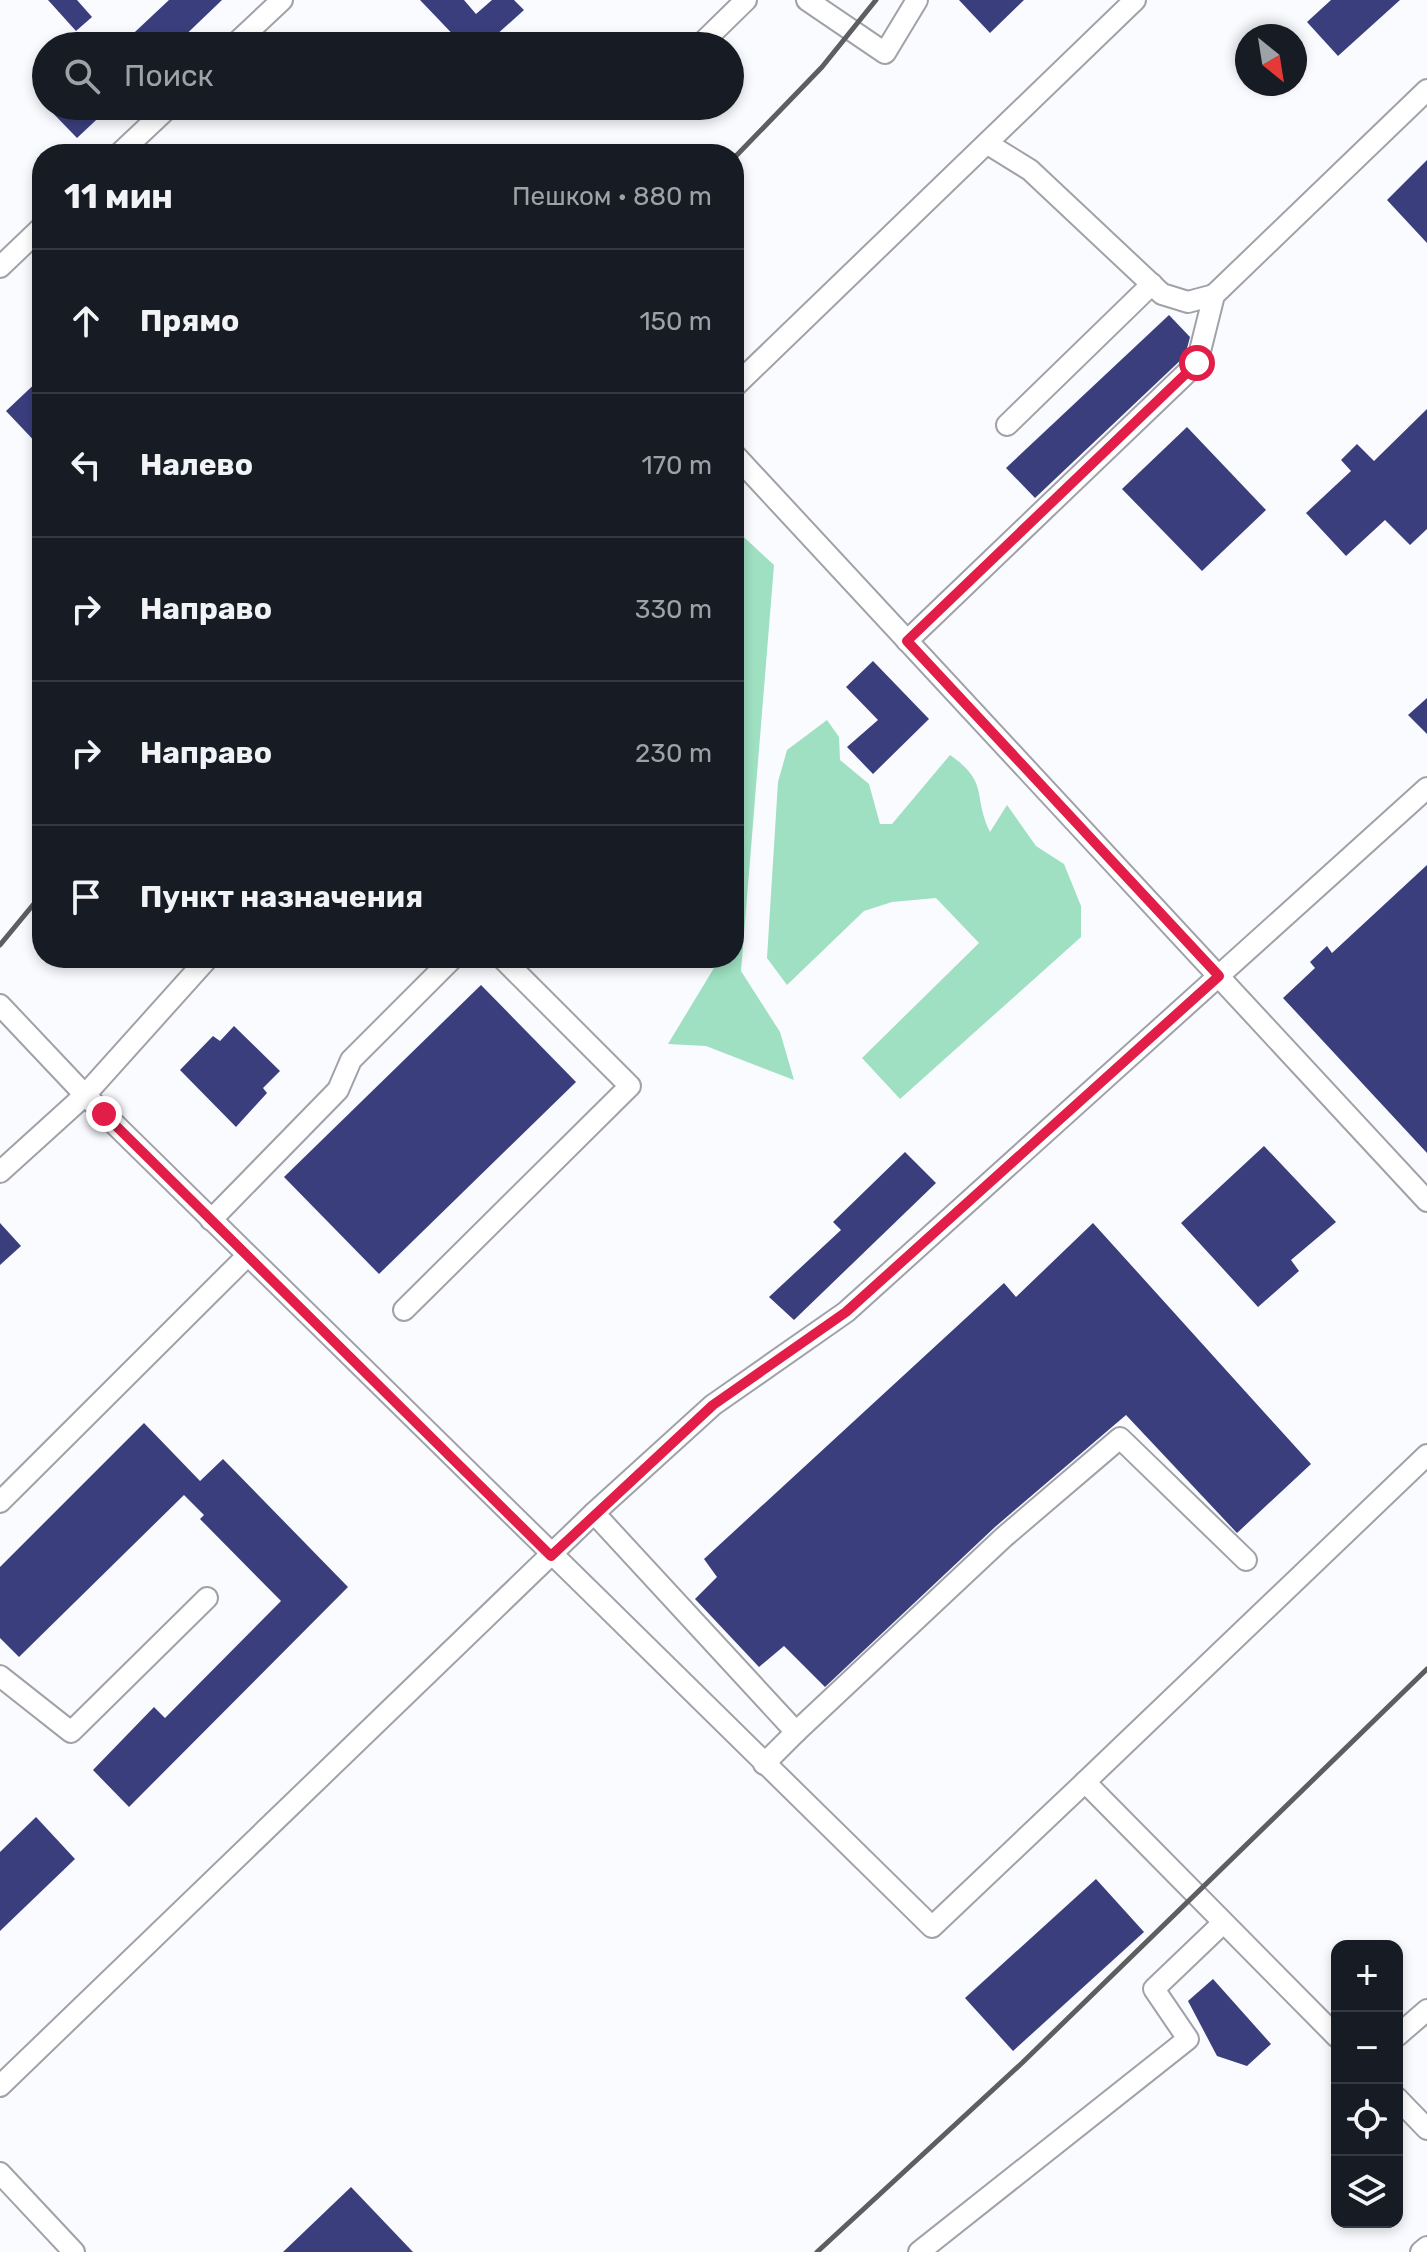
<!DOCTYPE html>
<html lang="ru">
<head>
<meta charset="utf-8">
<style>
	:root { --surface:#171b24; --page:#20242c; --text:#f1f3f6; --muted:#9ea1a6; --line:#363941 }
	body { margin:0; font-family:Rubik,sans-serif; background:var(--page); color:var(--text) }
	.controls { position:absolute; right:24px; bottom:24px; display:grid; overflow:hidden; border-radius:16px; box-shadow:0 4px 12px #0003 }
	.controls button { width:72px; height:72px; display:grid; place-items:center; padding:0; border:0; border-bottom:2px solid var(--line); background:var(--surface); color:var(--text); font:40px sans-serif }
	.compass { position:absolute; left:1235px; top:24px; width:72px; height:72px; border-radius:50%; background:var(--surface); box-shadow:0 4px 12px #0003; rotate:150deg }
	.stop { position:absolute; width:24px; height:24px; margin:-18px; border:6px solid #e11d48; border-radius:50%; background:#fff }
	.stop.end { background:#e11d48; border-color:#fff; box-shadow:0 2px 8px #0008 }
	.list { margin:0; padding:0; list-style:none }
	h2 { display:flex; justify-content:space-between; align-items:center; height:104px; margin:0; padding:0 32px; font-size:34px }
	h2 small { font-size:26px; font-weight:400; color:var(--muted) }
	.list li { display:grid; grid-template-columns:52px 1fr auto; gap:24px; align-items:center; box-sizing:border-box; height:144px; padding:0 32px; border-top:2px solid var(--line) }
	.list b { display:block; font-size:30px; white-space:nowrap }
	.list em { font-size:26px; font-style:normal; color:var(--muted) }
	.icon { flex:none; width:44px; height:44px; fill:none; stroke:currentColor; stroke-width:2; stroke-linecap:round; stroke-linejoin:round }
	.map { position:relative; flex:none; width:1427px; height:2252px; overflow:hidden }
	.search { position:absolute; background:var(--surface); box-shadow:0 4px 12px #0003; left:32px; top:32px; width:712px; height:88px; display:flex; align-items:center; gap:20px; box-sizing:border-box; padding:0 28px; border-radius:44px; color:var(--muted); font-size:30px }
	.panel { position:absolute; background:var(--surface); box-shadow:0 4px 12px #0003; left:32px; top:144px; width:712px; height:824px; border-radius:32px }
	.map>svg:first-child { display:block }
	.green { fill:#9ee0c1 }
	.building { fill:#3a3e7d }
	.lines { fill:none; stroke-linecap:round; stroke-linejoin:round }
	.minor-casing { stroke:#a1a2a8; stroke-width:24 }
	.minor { stroke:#fff; stroke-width:20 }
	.rail { stroke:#5d5e60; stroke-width:5 }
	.route { stroke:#e11d48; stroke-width:10 }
</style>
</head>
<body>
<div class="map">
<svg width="1427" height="2252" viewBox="0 0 1427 2252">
	<rect width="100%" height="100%" fill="#fafbff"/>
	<g class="green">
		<path d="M734,528L774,565L741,971L780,1032L794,1080L706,1046L668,1044L720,958H734Z"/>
		<path d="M827,720L839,737L840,760L869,784L880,824H892L950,755C990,783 972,795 990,832L1007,805L1036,846L1064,864L1081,906V937L900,1099L862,1058L979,943L936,898L892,902L864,911L787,985L767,958L778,782L787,750Z"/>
	</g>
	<g class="building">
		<path d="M48,0H77L92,17L76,31Z"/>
		<path d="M169,0H222L174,46H120Z"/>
		<path d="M420,0H464L476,14L492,0H514L524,10L484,46H464Z"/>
		<path d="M959,0H1024L990,33Z"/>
		<path d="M1331,0H1400L1338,56L1307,22Z"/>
		<path d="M46,106H111L77,138Z"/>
		<path d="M1427,160V243L1387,200Z"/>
		<path d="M1169,315L1190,337L1185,356L1035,498L1006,468Z"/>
		<path d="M42,377V449L6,411Z"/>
		<path d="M1427,409V529L1410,545L1385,520L1346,556L1306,513L1351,471L1341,460L1357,444L1374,461Z"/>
		<path d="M1187,427L1266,510L1202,571L1122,489Z"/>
		<path d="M873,661L929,719L873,774L847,747L878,720L846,687Z"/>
		<path d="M1427,698V734L1408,715Z"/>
		<path d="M1427,865V1153L1283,998L1315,968L1310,962L1327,946L1332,953Z"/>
		<path d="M481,985L576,1082L379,1274L284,1177Z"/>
		<path d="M234,1026L280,1071L263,1088L267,1093L236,1127L180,1070L213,1036L220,1041Z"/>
		<path d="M1264,1146L1336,1222L1291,1260L1299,1271L1258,1307L1181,1223Z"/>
		<path d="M905,1152L936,1183L794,1320L769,1297L841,1230L833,1222Z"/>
		<path d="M0,1223L21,1246L0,1265Z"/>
		<path d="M1093,1223L1311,1464L1237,1533L1126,1415L995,1527L825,1687L784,1646L759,1667L695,1599L717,1577L704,1559L1004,1283L1016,1297Z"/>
		<path d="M144,1423L200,1481L223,1459L348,1587L129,1807L93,1770L154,1707L165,1718L281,1601L200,1519L204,1515L184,1495L19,1657L0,1638V1567Z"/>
		<path d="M36,1817L75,1859L0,1931V1852Z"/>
		<path d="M1096,1879L1144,1932L1013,2051L965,1998Z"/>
		<path d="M1213,1979L1271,2044L1247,2066L1217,2056L1188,2001Z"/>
		<path d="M351,2187L413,2252H283Z"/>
	</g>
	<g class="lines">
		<defs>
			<g id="minor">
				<path d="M807,0L885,53L917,0"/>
				<path d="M233,46L282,0"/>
				<path d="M699,46L746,0"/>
				<path d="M988,144L1030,170L1162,294L1188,302L1214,295"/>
				<path d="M119,154L170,106"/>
				<path d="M0,267L42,227"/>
				<path d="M734,387L1135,0"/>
				<path d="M1007,425L1152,284"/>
				<path d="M734,454L1427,1201"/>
				<path d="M907,641L1197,363L1214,295L1427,90"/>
				<path d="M0,1005L85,1095L932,1927L1085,1782"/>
				<path d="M0,1172L85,1095L208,958"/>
				<path d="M211,1220L338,1090L351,1060L453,958"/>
				<path d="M404,1310L630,1086L502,958"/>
				<path d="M0,1502L247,1256"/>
				<path d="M594,1513L796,1732L764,1764"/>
				<path d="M0,1676L71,1732L207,1598"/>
				<path d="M796,1732L1004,1537L1120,1438L1246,1560"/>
				<path d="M1397,2036L1427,2010"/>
				<path d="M1337,2037L1085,1782L1427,1455"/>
				<path d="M0,2086L594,1513L713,1405L846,1312L1427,788"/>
				<path d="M1397,2098L1427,2129"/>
				<path d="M0,2173L74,2252"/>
				<path d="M919,2252L1188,2039L1154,1989L1223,1923"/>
				<path d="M1421,2252L1427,2247"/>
			</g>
		</defs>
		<use href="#minor" class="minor-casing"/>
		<use href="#minor" class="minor"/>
		<g class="rail">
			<path d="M734,158L822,67L876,0"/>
			<path d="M0,945L42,894"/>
			<path d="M817,2252L1022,2063L1427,1669"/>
		</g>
	</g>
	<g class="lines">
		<path class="route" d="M104,1114L551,1556L713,1405L846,1312L1219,976L907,641L1197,363"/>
	</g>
</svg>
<div class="controls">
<button>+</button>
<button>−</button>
<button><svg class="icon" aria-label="locate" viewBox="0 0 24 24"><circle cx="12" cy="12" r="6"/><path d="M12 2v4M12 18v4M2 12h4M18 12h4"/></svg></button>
<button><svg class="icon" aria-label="layers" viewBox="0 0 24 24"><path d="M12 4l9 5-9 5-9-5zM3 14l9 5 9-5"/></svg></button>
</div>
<svg class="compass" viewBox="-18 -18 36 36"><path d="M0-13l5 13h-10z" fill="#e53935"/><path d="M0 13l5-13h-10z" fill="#9ea1a6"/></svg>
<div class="stop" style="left:1197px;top:363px"></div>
<div class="stop end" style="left:104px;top:1114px"></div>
<div class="search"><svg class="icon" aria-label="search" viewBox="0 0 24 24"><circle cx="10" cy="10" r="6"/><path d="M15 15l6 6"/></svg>Поиск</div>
<section class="panel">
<h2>11 мин<small>Пешком · 880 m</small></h2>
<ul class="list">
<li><svg class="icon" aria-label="ahead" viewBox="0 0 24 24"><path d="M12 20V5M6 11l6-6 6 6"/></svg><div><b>Прямо</b></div><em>150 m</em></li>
<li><svg class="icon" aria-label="left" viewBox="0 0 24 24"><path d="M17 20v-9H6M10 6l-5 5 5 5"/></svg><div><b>Налево</b></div><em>170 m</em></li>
<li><svg class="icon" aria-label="right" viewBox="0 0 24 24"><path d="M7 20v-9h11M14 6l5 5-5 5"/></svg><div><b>Направо</b></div><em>330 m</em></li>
<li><svg class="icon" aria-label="right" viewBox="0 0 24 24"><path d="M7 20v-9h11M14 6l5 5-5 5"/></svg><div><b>Направо</b></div><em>230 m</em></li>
<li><svg class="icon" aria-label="arrive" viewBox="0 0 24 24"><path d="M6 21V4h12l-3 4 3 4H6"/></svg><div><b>Пункт назначения</b></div></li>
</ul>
</section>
</div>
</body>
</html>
